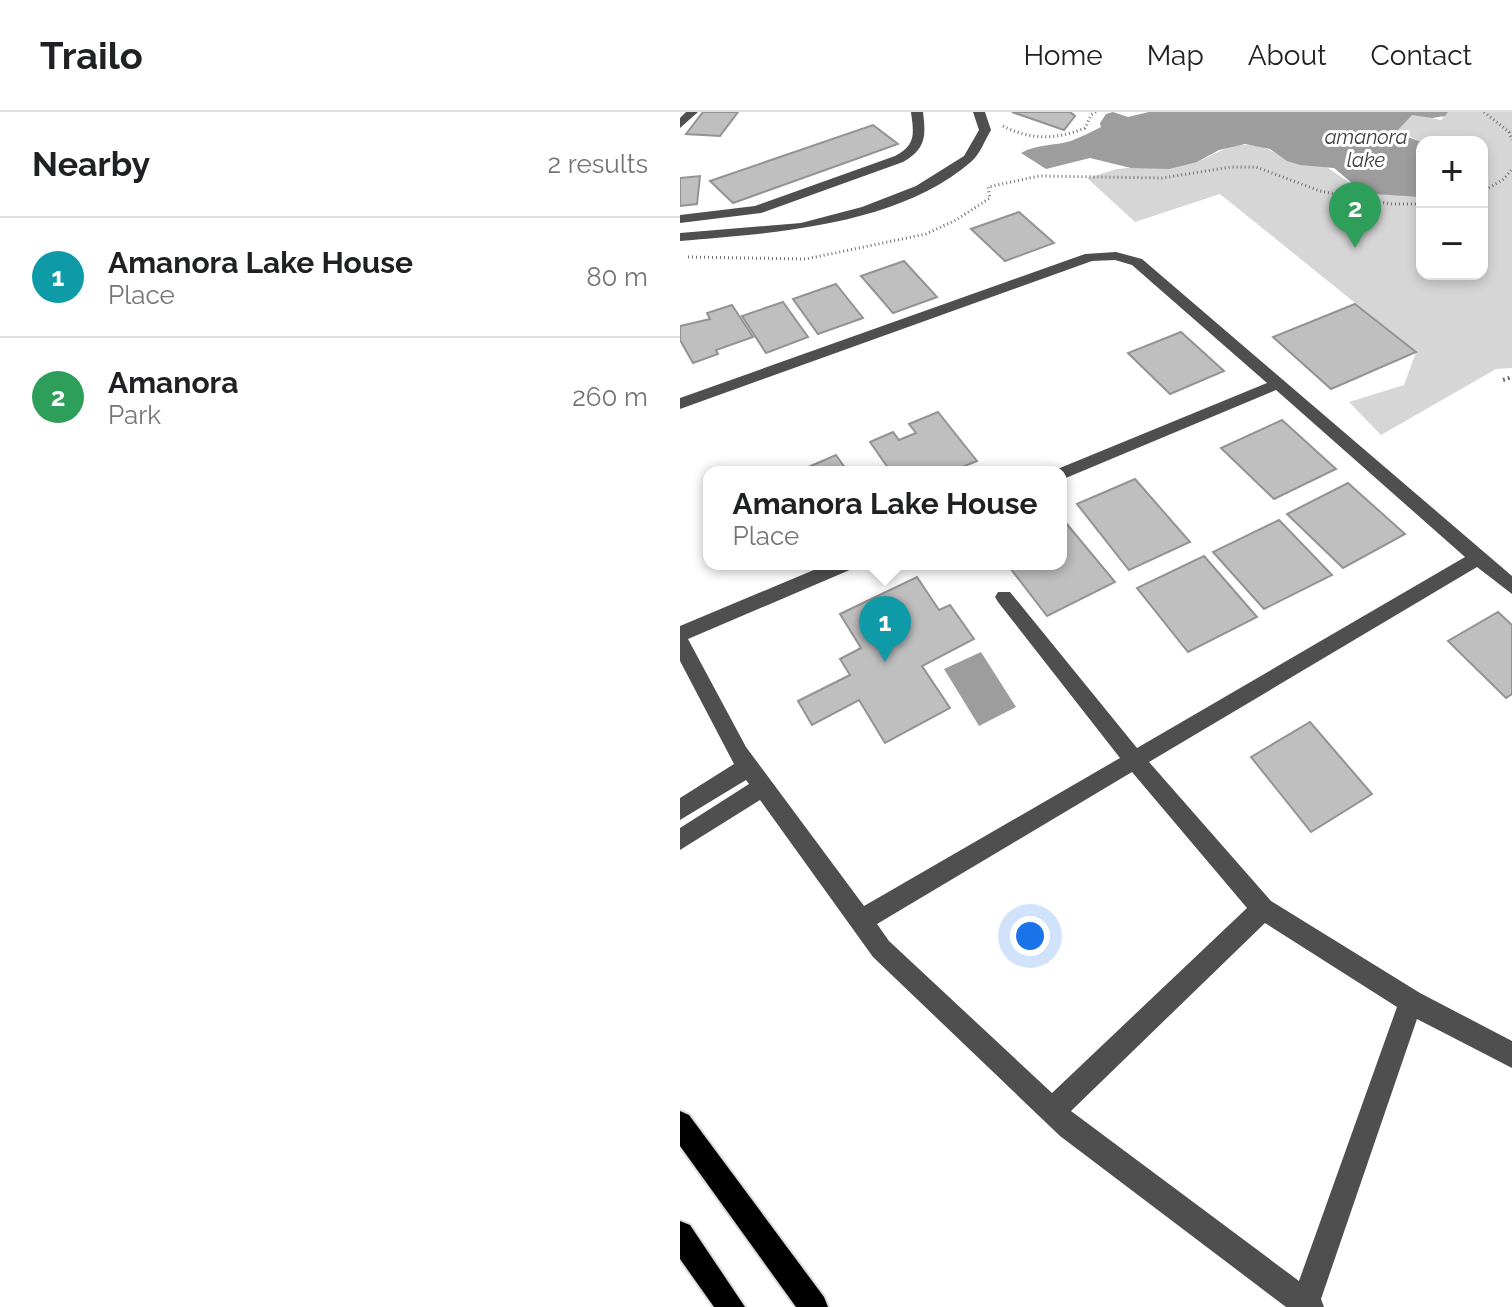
<!DOCTYPE html>
<html lang="en">
<head>
<meta charset="utf-8">
<style>
	:root { --surface:#fff; --page:#f2f2f2; --text:#202124; --muted:#757577; --line:#e0e0e0; --accent:#000 }
	body { margin:0; font-family:Raleway,sans-serif; background:var(--page); color:var(--text) }
	.controls { position:absolute; right:24px; top:24px; display:grid; overflow:hidden; border-radius:16px; box-shadow:0 4px 12px #0003 }
	.controls button { width:72px; height:72px; display:grid; place-items:center; padding:0; border:0; border-bottom:2px solid var(--line); background:var(--surface); color:var(--text); font:40px sans-serif }
	.you { position:absolute; left:350px; top:824px; width:28px; height:28px; margin:-20px; border:6px solid #fff; border-radius:50%; background:#1a73e8; box-shadow:0 0 0 12px #1a73e833 }
	.badge { display:grid; place-items:center; width:52px; height:52px; border-radius:50%; background:var(--accent); color:#fff; font-size:26px; font-weight:700 }
	.pin { position:absolute; translate:-50% -66px; filter:drop-shadow(0 2px 4px #0008) }
	.pin::after { content:''; position:absolute; top:42px; width:28px; height:24px; background:inherit; clip-path:polygon(0 0,100% 0,50% 100%) }
	.popup { position:absolute; left:23px; top:354px; width:364px; height:104px; box-sizing:border-box; display:grid; place-content:center; border-radius:16px; background:var(--surface); filter:drop-shadow(0 2px 6px #0005); font-size:26px; white-space:nowrap; color:var(--muted) }
	.popup b { font-size:30px; color:var(--text) }
	.popup::after { content:''; position:absolute; left:50%; top:100%; margin-left:-16px; border:16px solid transparent; border-top-color:var(--surface) }
	.list { margin:0; padding:0; list-style:none }
	h2 { display:flex; justify-content:space-between; align-items:center; height:104px; margin:0; padding:0 32px; font-size:34px }
	h2 small { font-size:26px; font-weight:400; color:var(--muted) }
	.list li { display:grid; grid-template-columns:52px 1fr auto; gap:24px; align-items:center; box-sizing:border-box; height:120px; padding:0 32px; border-top:2px solid var(--line) }
	.list b { display:block; font-size:30px; white-space:nowrap }
	.list p { margin:0; font-size:26px; white-space:nowrap; color:var(--muted) }
	.list em { font-size:26px; font-style:normal; color:var(--muted) }
	.map { position:relative; flex:none; width:832px; height:1195px; overflow:hidden }
	header { display:flex; align-items:center; gap:48px; box-sizing:border-box; height:112px; padding:0 40px; background:var(--surface); border-bottom:2px solid var(--line) }
	header strong { font-size:38px }
	nav { display:flex; gap:44px; margin-inline-start:auto; font-size:28px }
	main { display:flex }
	aside { flex:1; background:var(--surface) }
	.map>svg:first-child { display:block }
	.green { fill:#d6d6d6 }
	.water { fill:#9d9d9d }
	.building { fill:#bfbfbf; stroke:#939393; stroke-width:2 }
	.lines { fill:none; stroke-linecap:round; stroke-linejoin:round }
	.major-casing { stroke:#dbdbdb; stroke-width:4 }
	.path-far1 { stroke:#717171; stroke-width:3; stroke-dasharray:1 3; stroke-linecap:butt }
	.path { stroke:#717171; stroke-width:4; stroke-dasharray:2 3; stroke-linecap:butt }
	.minor { fill:#4f4f4f; fill-rule:evenodd }
	.major { fill:#000; fill-rule:evenodd }
	.labels { text-anchor:middle; dominant-baseline:central; stroke-width:6; stroke-linejoin:round; paint-order:stroke }
	.far-water-label { font-size:20px; font-style:italic; fill:#3e3e3e; stroke:#fff }
</style>
</head>
<body>
<header>
<strong>Trailo</strong>
<nav><a>Home</a><a>Map</a><a>About</a><a>Contact</a></nav>
</header>
<main>
<aside>
<h2>Nearby<small>2 results</small></h2>
<ul class="list">
<li><span class="badge" style="background:#0f9aa8">1</span><div><b>Amanora Lake House</b><p>Place</p></div><em>80 m</em></li>
<li><span class="badge" style="background:#2e9e5b">2</span><div><b>Amanora</b><p>Park</p></div><em>260 m</em></li>
</ul>
</aside>
<div class="map">
<svg width="832" height="1195" viewBox="0 0 832 1195">
	<rect width="100%" height="100%" fill="#fff"/>
	<path class="green" d="M767,0H832V256L816,257L701,323L669,290L724,273L736,240L540,82L455,110L407,66L437,57L517,50L553,33H579L620,53L645,54L679,77L742,84V162H802V30H742L717,19L732,2L761,8Z"/>
	<g class="water">
		<path d="M433,0L448,5L469,0H768L765,4L752,6L732,3L718,18L722,23L742,30L741,85L694,82L679,77L654,56L620,53L607,49L590,37L565,32L539,38L517,50L489,57L451,56L410,46L366,57L341,41C357,32 374,34 391,29C401,25 411,20 421,15L420,11L426,2Z"/>
		<path d="M301,540L336,595L299,614L264,557Z"/>
	</g>
	<g class="building">
		<path d="M23,0H58L40,24L6,22Z"/>
		<path d="M332,0H390L395,4L384,18Z"/>
		<path d="M193,13L218,32L53,91L30,69Z"/>
		<path d="M20,64L17,92L0,94V66Z"/>
		<path d="M339,100L374,131L325,149L291,117Z"/>
		<path d="M224,149L257,185L213,201L181,164Z"/>
		<path d="M156,172L183,206L138,222L113,187Z"/>
		<path d="M103,190L128,225L86,241L62,204Z"/>
		<path d="M675,192L736,240L651,277L593,225Z"/>
		<path d="M52,193L73,225L36,238L38,242L13,251L0,228V214L30,207L27,201Z"/>
		<path d="M501,220L544,259L490,282L448,241Z"/>
		<path d="M258,300L297,349L270,360H264L260,355L247,360H211L190,330L213,320L219,328L236,321L229,312Z"/>
		<path d="M602,308L656,357L594,387L541,336Z"/>
		<path d="M156,343L168,360H117Z"/>
		<path d="M455,367L510,430L449,458L397,392Z"/>
		<path d="M668,371L725,422L663,456L607,402Z"/>
		<path d="M381,405L435,470L367,504L327,452H381Z"/>
		<path d="M599,408L652,463L584,497L533,440Z"/>
		<path d="M524,444L577,505L508,540L457,476Z"/>
		<path d="M237,465L259,498L270,493L294,527L242,554L270,596L205,631L179,588L132,613L118,589L170,563L160,547L181,536L160,502Z"/>
		<path d="M818,500L832,513V582L826,586L768,529Z"/>
		<path d="M630,610L692,682L631,720L571,645Z"/>
	</g>
	<g class="lines">
		<defs>
			<g id="major">
				<path d="M0,999L9,1003L144,1185L148,1195H116L0,1034Z"/>
				<path d="M0,1109L10,1113L65,1195H34L0,1147Z"/>
			</g>
		</defs>
		<use href="#major" class="major-casing"/>
		<g class="path-far1">
			<path d="M804,0L829,20L832,28"/>
			<path d="M323,14C350,28 377,28 405,16L411,3L416,0"/>
			<path d="M802,80L824,67L832,57"/>
			<path d="M8,145L126,147L246,122L276,108L310,86L308,75L359,64L482,66L551,55H576L640,79L711,92H742"/>
		</g>
		<path class="path" d="M823,268L832,265"/>
		<g class="minor">
			<path d="M6,0H18L0,16V6Z"/>
			<path d="M231,0H243C246,24 246,37 223,50L81,101L0,111V103L75,94L215,44C236,33 234,22 231,0Z"/>
			<path d="M293,0H305L311,18C305,28 300,42 292,49C218,114 93,121 0,129V121L121,111L182,95L236,74L284,44L299,18Z"/>
			<path d="M436,140L462,147L832,464V482L797,455L469,650L591,789L740,881L832,929V956L737,907L641,1187L644,1195H606L380,1024L193,845L80,688L0,738V716L69,672L66,668L0,708V686L54,652L0,549V514L148,452H175L172,457L8,527L66,635L184,794L440,646L318,490L315,485L318,480H330L457,636L785,445L596,278L381,368V360H374L375,358L587,271L452,153L435,148L412,149L0,297V286L405,142ZM452,660L567,796L372,981L209,829L197,812ZM585,811L717,895L619,1169L391,999Z"/>
		</g>
		<use href="#major" class="major"/>
	</g>
	<g class="labels">
		<g class="far-water-label">
			<text x="686" y="25">amanora<tspan x="686" dy="23">lake</tspan></text>
		</g>
	</g>
</svg>
<div class="controls">
<button>+</button>
<button>−</button>
</div>
<div class="you"></div>
<div class="pin badge" style="left:205px;top:550px;background:#0f9aa8">1</div>
<div class="popup"><b>Amanora Lake House</b>Place</div>
<div class="pin badge" style="left:675px;top:136px;background:#2e9e5b">2</div>
</div>
</main>
</body>
</html>
